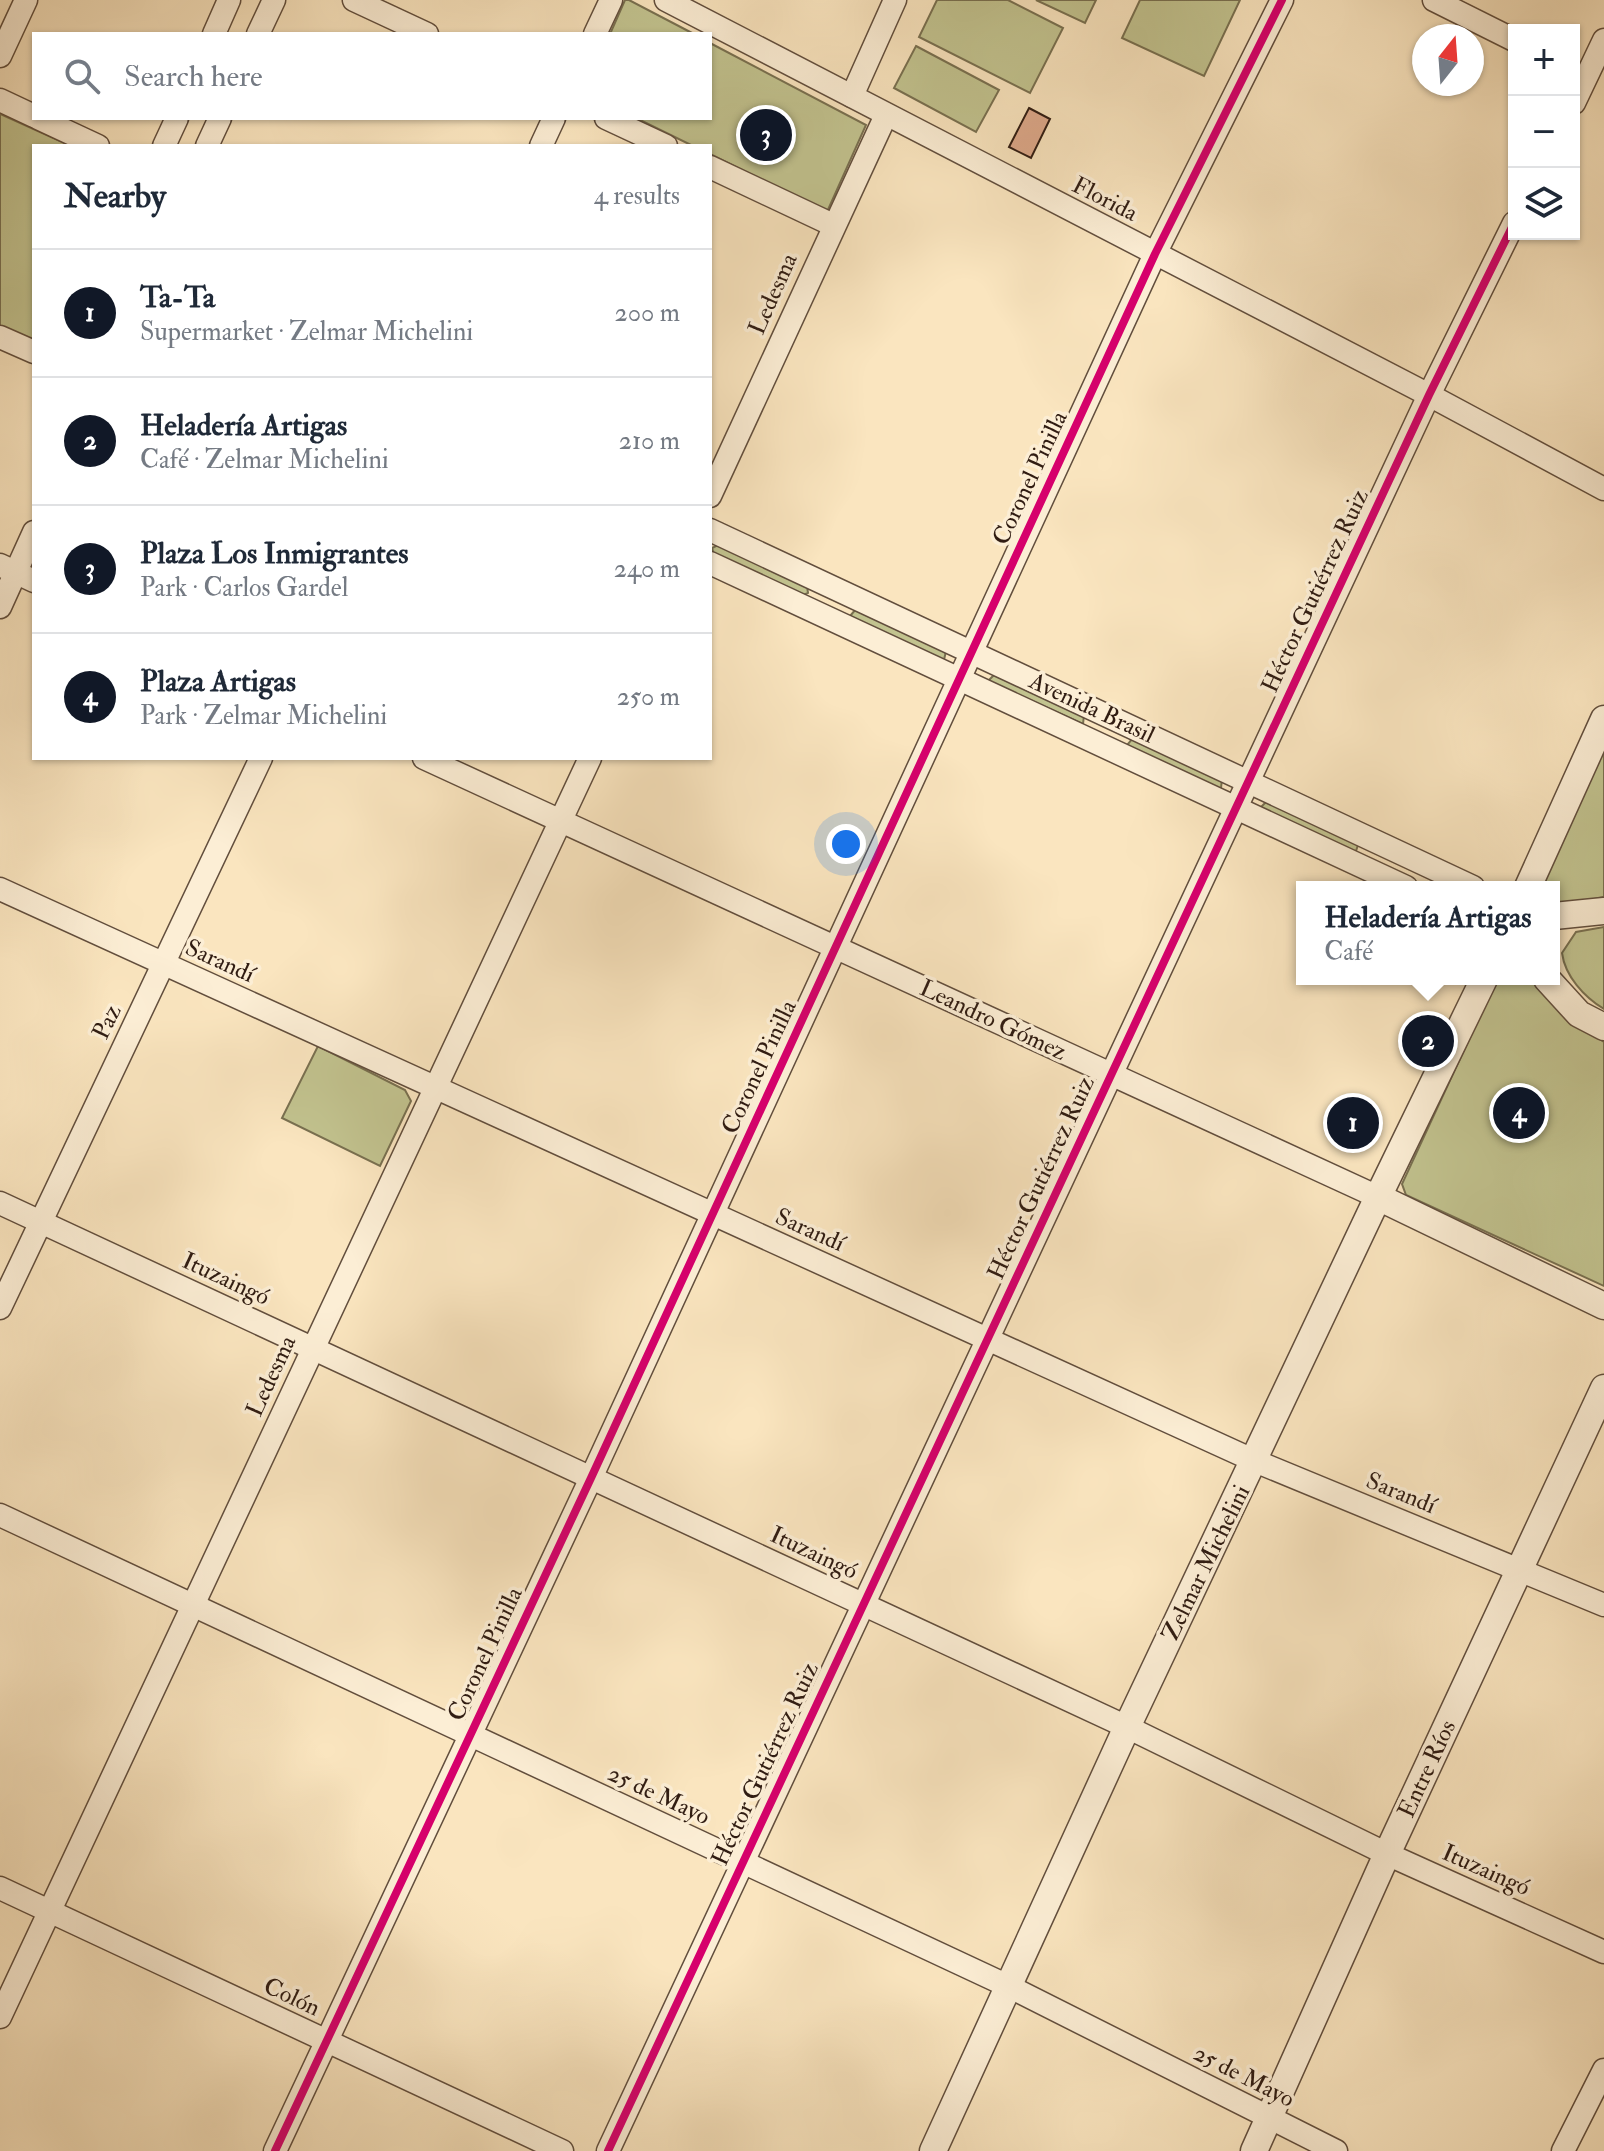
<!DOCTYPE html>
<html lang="en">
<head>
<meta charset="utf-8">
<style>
	:root { --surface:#fff; --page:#f6f6f7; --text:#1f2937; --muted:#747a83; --line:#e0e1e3; --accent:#111827 }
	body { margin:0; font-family:"IM FELL Double Pica",serif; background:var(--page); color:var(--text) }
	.controls { position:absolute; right:24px; top:24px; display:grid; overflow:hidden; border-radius:0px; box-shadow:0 2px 6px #0004 }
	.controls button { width:72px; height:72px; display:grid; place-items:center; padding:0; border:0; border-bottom:2px solid var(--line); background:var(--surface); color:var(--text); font:40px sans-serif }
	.compass { position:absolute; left:1412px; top:24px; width:72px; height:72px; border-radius:50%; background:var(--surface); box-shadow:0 2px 6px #0004; rotate:17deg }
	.you { position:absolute; left:846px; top:844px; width:28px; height:28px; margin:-20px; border:6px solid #fff; border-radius:50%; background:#1a73e8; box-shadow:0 0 0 12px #1a73e833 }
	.badge { display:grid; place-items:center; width:52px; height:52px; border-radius:50%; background:var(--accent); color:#fff; font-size:26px; font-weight:700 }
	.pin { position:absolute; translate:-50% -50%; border:4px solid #fff; box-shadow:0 2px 8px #0006 }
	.popup { position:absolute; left:1296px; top:881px; width:264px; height:104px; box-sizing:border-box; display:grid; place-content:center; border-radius:0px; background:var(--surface); filter:drop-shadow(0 2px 6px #0005); font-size:26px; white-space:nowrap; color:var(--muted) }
	.popup b { font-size:30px; color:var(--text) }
	.popup::after { content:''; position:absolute; left:50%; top:100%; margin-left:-16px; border:16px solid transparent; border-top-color:var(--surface) }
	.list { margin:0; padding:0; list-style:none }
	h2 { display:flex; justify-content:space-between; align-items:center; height:104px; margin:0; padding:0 32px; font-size:34px }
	h2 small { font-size:26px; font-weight:400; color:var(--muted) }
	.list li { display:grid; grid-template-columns:52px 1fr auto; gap:24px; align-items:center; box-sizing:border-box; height:128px; padding:0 32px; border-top:2px solid var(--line) }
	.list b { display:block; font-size:30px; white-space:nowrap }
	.list p { margin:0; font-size:26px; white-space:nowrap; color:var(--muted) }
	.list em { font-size:26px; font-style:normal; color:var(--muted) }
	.icon { flex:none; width:44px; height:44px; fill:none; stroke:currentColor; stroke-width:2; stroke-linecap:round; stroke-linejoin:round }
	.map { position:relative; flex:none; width:1604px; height:2151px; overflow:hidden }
	.search { position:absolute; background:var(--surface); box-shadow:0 2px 6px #0004; left:32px; top:32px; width:680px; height:88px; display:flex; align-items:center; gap:20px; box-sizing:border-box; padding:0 28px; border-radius:0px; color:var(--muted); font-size:30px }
	.panel { position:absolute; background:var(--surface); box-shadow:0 2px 6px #0004; left:32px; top:144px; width:680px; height:616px; border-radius:0px }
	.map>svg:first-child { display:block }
	.green { fill:#c2c38f; stroke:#797050; stroke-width:2 }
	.building { fill:#dea98b; stroke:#301c12; stroke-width:2 }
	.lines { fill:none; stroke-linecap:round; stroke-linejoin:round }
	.minor-casing { stroke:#624e3d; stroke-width:25 }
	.tertiary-casing { stroke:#624e3d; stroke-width:29 }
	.minor { stroke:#fceed5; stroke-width:22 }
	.tertiary { stroke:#fceed5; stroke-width:26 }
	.cycleway-casing { stroke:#fceed5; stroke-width:13 }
	.cycleway { stroke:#d6006c; stroke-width:8 }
	.labels { text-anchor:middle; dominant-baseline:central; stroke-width:7; stroke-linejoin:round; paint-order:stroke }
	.street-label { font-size:24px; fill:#301c12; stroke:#fceed5 }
</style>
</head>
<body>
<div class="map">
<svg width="1604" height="2151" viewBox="0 0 1604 2151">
	<rect width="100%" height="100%" fill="#fae5bf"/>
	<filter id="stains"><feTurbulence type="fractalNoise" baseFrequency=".0025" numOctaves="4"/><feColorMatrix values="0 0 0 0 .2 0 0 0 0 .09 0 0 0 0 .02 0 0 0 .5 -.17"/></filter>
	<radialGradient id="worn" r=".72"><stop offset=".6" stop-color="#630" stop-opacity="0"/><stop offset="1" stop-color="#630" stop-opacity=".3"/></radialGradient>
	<g class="green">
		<path d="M625,0H629L694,34H610Z"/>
		<path d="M937,0H1008L1063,28L1030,93L919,37Z"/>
		<path d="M1036,0H1096L1085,23Z"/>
		<path d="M1140,0H1240L1204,76L1122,38Z"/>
		<path d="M710,43L866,125L827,212L710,154V146H693L636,118H710Z"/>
		<path d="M916,46L999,90L976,132L894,88Z"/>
		<path d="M0,114L71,146H34V343L0,328Z"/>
		<path d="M718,545L807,586L808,593L801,596L714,555L712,548Z"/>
		<path d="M856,609L946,651L944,660L940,661L850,616Z"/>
		<path d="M995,674L1084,715L1083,724L988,681Z"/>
		<path d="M1133,738L1222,779L1221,788L1217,789L1129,748L1127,745Z"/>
		<path d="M1604,747V897L1569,904L1555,901L1554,887H1546L1545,874Z"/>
		<path d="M1268,800L1358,845L1356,851L1352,852L1264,810L1261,807Z"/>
		<path d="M1604,927V1009C1584,997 1565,976 1562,953L1576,932Z"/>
		<path d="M1497,979H1535L1561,1014L1604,1042V1286L1406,1195L1402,1184Z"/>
		<path d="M318,1046L405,1090L411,1101L380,1166L282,1118Z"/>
	</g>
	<path class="building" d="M1029,108L1050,119L1031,158L1009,147Z"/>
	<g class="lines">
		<defs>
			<g id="minor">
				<path d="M354,0L427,34"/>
				<path d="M666,0L1429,395L1604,489"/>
				<path d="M1434,0L1514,40"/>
				<path d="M214,34L229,0"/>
				<path d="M258,34L274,0"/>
				<path d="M595,34L611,0"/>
				<path d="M0,56L26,0"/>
				<path d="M852,96L895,0"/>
				<path d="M0,100L34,116"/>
				<path d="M1574,103L1604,40"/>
				<path d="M38,118L98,146"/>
				<path d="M606,118L666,146"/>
				<path d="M164,146L177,118"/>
				<path d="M207,146L220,118"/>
				<path d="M541,146L554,118"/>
				<path d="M710,167L833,225"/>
				<path d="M0,337L34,352"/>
				<path d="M710,496L886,115"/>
				<path d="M710,530L1473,887"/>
				<path d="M710,563L1406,887"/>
				<path d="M0,565L34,581"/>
				<path d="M0,607L34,532"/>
				<path d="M424,758L1378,1197"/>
				<path d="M0,889L1255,1461L1604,1605"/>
				<path d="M0,1203L1127,1727L1387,1854L1604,1952"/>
				<path d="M0,1308L261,758"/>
				<path d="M0,1515L1008,1986L1336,2151"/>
				<path d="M0,1888L562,2151"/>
				<path d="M0,2017L590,758"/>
				<path d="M275,2151L591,1478L1155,254L1282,0"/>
				<path d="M608,2151L1429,395L1514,223"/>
				<path d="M1563,2151L1604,2070"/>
			</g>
			<g id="tertiary">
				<path d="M1528,887L1604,719"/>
				<path d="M1554,916L1604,911"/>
				<path d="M1547,979L1579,1014L1604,1027"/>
				<path d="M1378,1197L1604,1306"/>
				<path d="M933,2151L1127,1727L1378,1197L1484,979"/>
				<path d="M1254,2151L1387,1854L1604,1388"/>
			</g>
		</defs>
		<use href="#minor" class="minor-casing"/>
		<use href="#tertiary" class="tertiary-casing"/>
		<use href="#minor" class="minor"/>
		<use href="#tertiary" class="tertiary"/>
		<defs>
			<g id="cycleway">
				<path d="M275,2151L591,1478L1155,254L1282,0"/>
				<path d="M608,2151L1429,395L1514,223"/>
			</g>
		</defs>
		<use href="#cycleway" class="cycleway-casing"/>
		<use href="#cycleway" class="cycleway"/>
	</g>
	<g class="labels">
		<g class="street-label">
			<text transform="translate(1105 199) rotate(27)">Florida</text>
			<text transform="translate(773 294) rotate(-66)">Ledesma</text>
			<text transform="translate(1030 478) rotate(-65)">Coronel Pinilla</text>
			<text transform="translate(1315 591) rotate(-65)">Héctor Gutiérrez Ruiz</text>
			<text transform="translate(1092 708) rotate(25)">Avenida Brasil</text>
			<text transform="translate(220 961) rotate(24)">Sarandí</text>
			<text transform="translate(993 1020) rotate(25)">Leandro Gómez</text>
			<text transform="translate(107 1022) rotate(-64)">Paz</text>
			<text transform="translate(759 1067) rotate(-65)">Coronel Pinilla</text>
			<text transform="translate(1041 1178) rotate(-65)">Héctor Gutiérrez Ruiz</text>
			<text transform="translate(810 1230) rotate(24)">Sarandí</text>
			<text transform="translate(226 1279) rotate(25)">Ituzaingó</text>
			<text transform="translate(271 1376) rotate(-65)">Ledesma</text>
			<text transform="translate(1401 1493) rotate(22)">Sarandí</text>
			<text transform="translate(814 1553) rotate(25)">Ituzaingó</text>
			<text transform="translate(1206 1563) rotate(-64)">Zelmar Michelini</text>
			<text transform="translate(485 1654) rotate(-65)">Coronel Pinilla</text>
			<text transform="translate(765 1764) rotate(-65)">Héctor Gutiérrez Ruiz</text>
			<text transform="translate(1427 1769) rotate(-65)">Entre Ríos</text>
			<text transform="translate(659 1795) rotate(25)">25 de Mayo</text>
			<text transform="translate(1486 1870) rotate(24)">Ituzaingó</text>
			<text transform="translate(292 1997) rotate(25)">Colón</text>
			<text transform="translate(1244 2076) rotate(27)">25 de Mayo</text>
		</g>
	</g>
	<rect width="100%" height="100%" filter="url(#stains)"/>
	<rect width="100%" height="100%" fill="url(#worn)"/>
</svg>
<div class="controls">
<button>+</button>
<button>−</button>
<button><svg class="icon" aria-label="layers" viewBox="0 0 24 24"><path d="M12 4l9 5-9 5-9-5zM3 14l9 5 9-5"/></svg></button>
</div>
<svg class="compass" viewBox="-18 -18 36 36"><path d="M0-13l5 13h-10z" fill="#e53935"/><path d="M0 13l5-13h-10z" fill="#747a83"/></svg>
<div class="you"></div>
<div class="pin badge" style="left:1353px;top:1123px">1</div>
<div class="pin badge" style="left:1428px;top:1041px">2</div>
<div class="popup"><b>Heladería Artigas</b>Café</div>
<div class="pin badge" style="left:766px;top:135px">3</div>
<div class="pin badge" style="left:1519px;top:1113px">4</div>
<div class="search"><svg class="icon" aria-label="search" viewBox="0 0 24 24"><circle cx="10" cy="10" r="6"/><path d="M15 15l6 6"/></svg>Search here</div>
<section class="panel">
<h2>Nearby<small>4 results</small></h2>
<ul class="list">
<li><span class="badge">1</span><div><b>Ta-Ta</b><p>Supermarket · Zelmar Michelini</p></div><em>200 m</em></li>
<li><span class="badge">2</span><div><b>Heladería Artigas</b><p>Café · Zelmar Michelini</p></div><em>210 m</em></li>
<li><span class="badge">3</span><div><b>Plaza Los Inmigrantes</b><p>Park · Carlos Gardel</p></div><em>240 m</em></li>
<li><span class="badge">4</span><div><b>Plaza Artigas</b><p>Park · Zelmar Michelini</p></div><em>250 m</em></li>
</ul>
</section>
</div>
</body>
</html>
